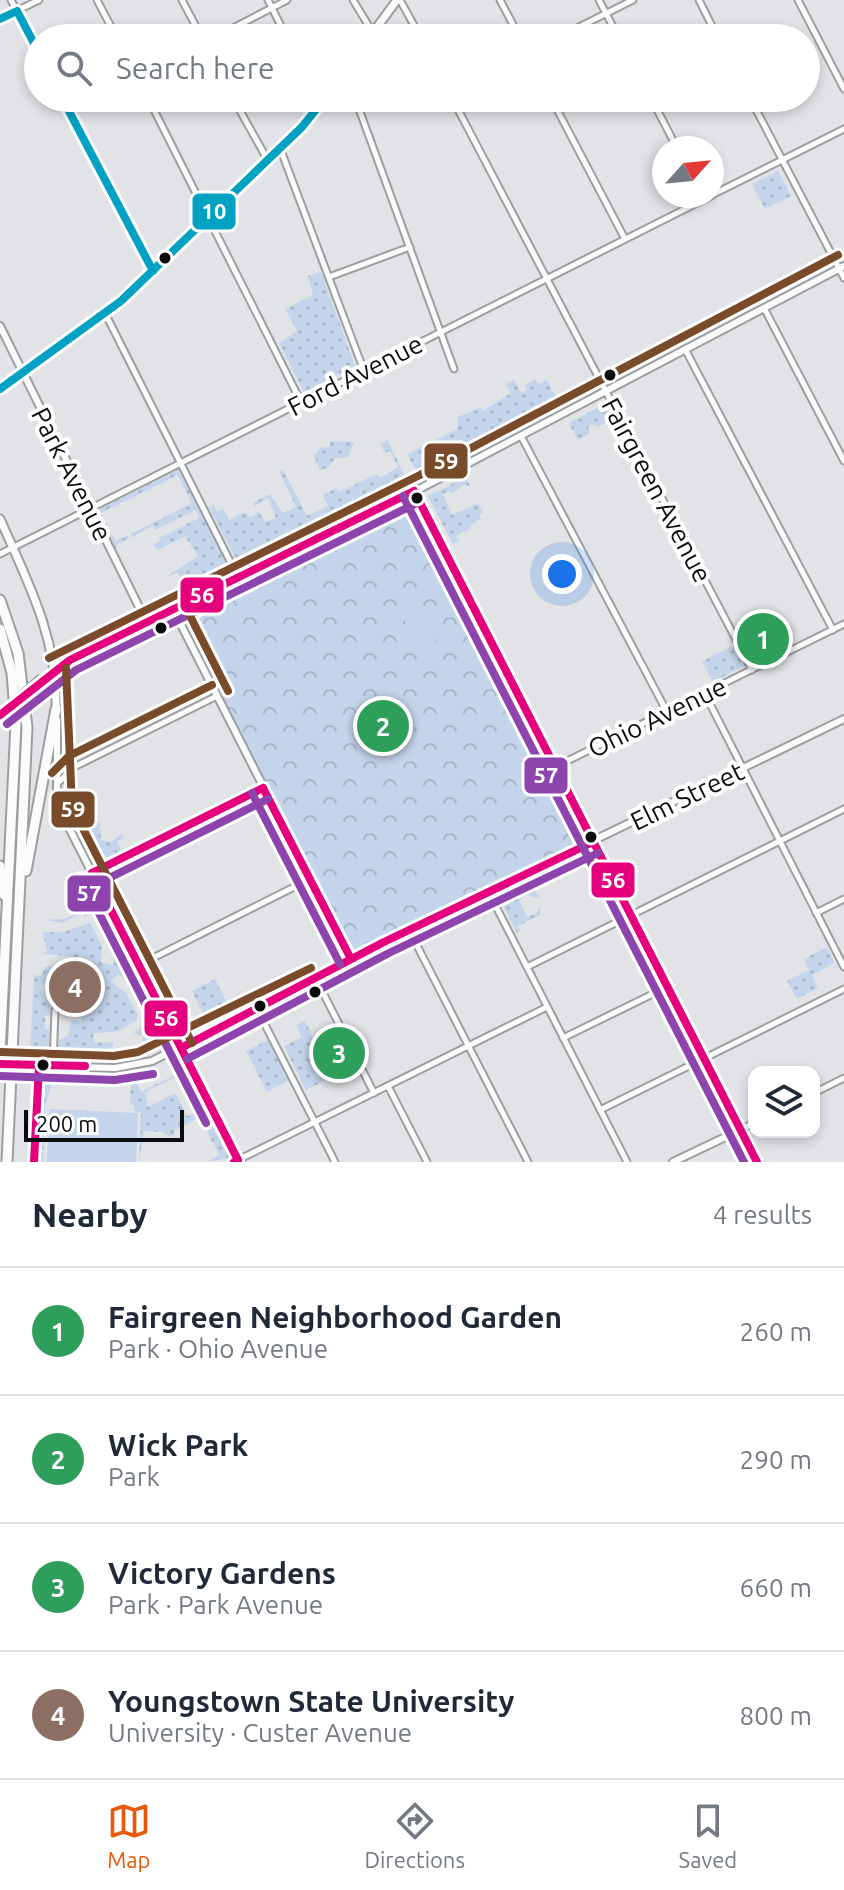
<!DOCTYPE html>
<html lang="en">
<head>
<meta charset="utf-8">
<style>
	:root { --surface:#fff; --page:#f2f2f3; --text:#1f2937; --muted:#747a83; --line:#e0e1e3; --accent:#ea580c }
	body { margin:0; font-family:Ubuntu,sans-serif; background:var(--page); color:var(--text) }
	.controls { position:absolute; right:24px; bottom:24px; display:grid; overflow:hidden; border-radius:16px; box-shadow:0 4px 12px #0003 }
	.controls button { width:72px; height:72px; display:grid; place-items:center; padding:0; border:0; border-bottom:2px solid var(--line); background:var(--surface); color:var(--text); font:40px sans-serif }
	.compass { position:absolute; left:652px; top:136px; width:72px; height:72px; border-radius:50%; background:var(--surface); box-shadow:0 4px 12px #0003; rotate:63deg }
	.scale { position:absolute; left:24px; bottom:20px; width:160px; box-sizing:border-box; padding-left:8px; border:4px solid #0b0c0e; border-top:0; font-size:22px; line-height:28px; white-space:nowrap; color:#0b0c0e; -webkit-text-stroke:6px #fff; paint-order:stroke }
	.you { position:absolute; left:562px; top:574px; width:28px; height:28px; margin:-20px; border:6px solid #fff; border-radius:50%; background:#1a73e8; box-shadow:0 0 0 12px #1a73e833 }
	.badge { display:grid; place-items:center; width:52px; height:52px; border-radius:50%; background:var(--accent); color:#fff; font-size:26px; font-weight:700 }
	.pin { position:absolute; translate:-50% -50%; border:4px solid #fff; box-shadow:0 2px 8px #0006 }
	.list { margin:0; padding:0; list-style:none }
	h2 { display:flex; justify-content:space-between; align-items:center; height:104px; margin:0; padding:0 32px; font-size:34px }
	h2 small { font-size:26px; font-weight:400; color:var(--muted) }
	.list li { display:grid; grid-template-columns:52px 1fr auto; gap:24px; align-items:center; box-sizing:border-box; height:128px; padding:0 32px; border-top:2px solid var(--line) }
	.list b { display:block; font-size:30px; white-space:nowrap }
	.list p { margin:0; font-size:26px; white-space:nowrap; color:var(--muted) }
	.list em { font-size:26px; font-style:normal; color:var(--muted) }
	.icon { flex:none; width:44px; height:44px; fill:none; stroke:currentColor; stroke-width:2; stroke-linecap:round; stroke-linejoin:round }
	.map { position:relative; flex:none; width:844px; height:1162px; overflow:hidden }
	.search { position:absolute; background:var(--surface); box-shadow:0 4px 12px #0003; left:24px; right:24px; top:24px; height:88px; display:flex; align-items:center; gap:20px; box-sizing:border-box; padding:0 28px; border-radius:44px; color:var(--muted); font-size:30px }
	.sheet { height:616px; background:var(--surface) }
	nav { display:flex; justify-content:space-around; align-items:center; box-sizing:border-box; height:112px; border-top:2px solid var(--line); background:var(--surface); font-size:22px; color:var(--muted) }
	nav a { display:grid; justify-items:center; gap:4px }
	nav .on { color:var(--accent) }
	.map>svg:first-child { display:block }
	.grass { fill:url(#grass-dots); fill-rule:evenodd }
	.park { fill:url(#park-crowns) }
	.pitch { fill:#c4d5eb }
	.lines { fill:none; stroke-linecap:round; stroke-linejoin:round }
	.minor-casing { stroke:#9c9ea0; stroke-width:9 }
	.tertiary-casing { stroke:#9c9ea0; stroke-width:10 }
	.secondary-casing { stroke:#9c9ea0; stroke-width:11 }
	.motorway-casing { stroke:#9c9ea0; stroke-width:13 }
	.minor { stroke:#fafbfb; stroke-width:5 }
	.tertiary { stroke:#fafbfb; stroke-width:6 }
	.secondary { stroke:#fafbfb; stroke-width:7 }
	.motorway { stroke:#fafbfb; stroke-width:9 }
	.tertiary-bridge-casing { stroke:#9c9ea0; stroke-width:10; stroke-linecap:butt }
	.secondary-bridge-casing { stroke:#9c9ea0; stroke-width:11; stroke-linecap:butt }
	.tertiary-bridge { stroke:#fafbfb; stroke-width:6 }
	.secondary-bridge { stroke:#fafbfb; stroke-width:7 }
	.bus-1-casing { stroke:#fff; stroke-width:14 }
	.bus-2-casing { stroke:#fff; stroke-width:14 }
	.bus-3-casing { stroke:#fff; stroke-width:14 }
	.bus-4-casing { stroke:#fff; stroke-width:14 }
	.bus-1 { stroke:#e5007d; stroke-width:8 }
	.bus-2 { stroke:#8e44ad; stroke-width:8 }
	.bus-3 { stroke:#7a4b2a; stroke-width:8 }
	.bus-4 { stroke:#01a1c4; stroke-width:8 }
	.bus-dot { fill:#0b0c0e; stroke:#fff; stroke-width:3 }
	.labels { text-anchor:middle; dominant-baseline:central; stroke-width:8; stroke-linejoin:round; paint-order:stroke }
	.street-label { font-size:26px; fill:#0b0c0e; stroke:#fff }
	.line-badge { stroke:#fff; stroke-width:3 }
	.badge-label { font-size:22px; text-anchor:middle; font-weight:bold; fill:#fff }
</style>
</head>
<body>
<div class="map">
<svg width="844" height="1162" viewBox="0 0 844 1162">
	<defs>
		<pattern id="grass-dots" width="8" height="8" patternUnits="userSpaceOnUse" patternTransform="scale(2)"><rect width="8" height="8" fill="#c4d5eb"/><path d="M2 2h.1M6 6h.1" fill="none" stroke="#a7b6c8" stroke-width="1.8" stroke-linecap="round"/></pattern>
		<pattern id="park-crowns" width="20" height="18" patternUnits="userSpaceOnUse" patternTransform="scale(2)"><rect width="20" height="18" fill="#c4d5eb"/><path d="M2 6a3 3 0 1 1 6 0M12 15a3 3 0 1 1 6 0" fill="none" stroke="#a7b6c8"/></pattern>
	</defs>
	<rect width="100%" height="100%" fill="#e1e3e6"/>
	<g class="grass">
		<path d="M778,171L791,196L765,209L752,184Z"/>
		<path d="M321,272L355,366L304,392L279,343L297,331L285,309L313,295L308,276Z"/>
		<path d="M535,379L538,384L547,380L558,401L418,475L407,454L457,429L458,417L481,407L483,411L511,393L506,384L514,380L521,393L527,390L525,385Z"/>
		<path d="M605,404L613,419L597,427L594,424L588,427L590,433L578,440L569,423Z"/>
		<path d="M387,439L407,481L239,565L209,507L214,505L217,512L223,509L229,520L245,512L250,517L259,512L265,522L276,518L268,498L255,506L253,503L270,494L283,513L296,507L279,471L283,470L307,516L328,506L323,495L336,488L339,492L377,474L380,478L398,467L390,451L385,453L381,445Z"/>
		<path d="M330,441L354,442L348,457L335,458L329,467L320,470L314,456L320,448L329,447Z"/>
		<path d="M179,469L230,570L181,594L186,589L178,573L169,575L198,556L185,536L157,550L154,544L160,541L159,538L199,518L196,510L155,530L153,526L132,537L131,534L192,503L178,475L101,513L115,541L128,535L129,538L117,544L116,550L96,511Z"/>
		<path d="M466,477L470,486L464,485L451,494L449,491L443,494L452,515L478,503L483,512L479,515L481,519L470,525L471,528L456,536L459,541L453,544L428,496Z"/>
		<path d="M764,620L769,631L778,626L788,645L754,661L739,633Z"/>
		<path d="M733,646L744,666L713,682L702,661Z"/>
		<path d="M87,808L100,824L101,840L111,842L122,834L124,837L117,841L121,850L95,863L69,812Z"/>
		<path d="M530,881L540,899L526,895L519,901L527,917L536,914L540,907V915L518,926L520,931L517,933L498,896Z"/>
		<path d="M99,902L171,1043L123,1060V1051L143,1046V1035L134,1034L147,1020L143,1012L147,1010C144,997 130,981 118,974L111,982L126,993L138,1015L136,1021L118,1031L93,1034L94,1043L113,1042V1047L107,1049L106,1053L115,1054V1060L58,1055L59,1040L68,1036L71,1021H81V1013L60,1012V1006L50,1007L49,1016H45V1029L49,1030L48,1061L23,1060L30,1053L36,938L34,975L41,976L45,967L57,966L55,979L39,986L47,1002L62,995L59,989H69L74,980L69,977L68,956L42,954L47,952L43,932H63L90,923L102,946L101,962L113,965C114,947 109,935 100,919L96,920L93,915L85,916L82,913L63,923L47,920L67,918Z"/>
		<path d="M827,947L834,963L812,975L818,988L797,999L787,981L809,970L804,959Z"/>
		<path d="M215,979L231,1011L208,1023L192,991Z"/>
		<path d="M305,1020L330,1078L306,1090L284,1046L302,1037L296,1025Z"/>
		<path d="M336,1028L357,1071L343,1078L321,1036Z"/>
		<path d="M268,1040L289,1080L267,1092L246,1051Z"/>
		<path d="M185,1070L230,1158L206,1162L219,1155L207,1131L213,1128L208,1119L200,1123L196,1119L174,1131L175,1135L170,1137L162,1132L144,1131L139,1162L141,1112L134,1111V1105L130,1104L131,1085L127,1080L54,1076L45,1106L43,1162H38L41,1082L45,1072L132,1075L141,1092ZM180,1075L200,1114L187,1116L175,1093L148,1107L145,1092Z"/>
	</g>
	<path class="park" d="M414,491L593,842L351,959L173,609Z"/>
	<g class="pitch">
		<path d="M396,606H426V620L436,621V645L409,644V621L395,620Z"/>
		<path d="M49,1109L138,1113L136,1162H47Z"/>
	</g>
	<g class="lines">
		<defs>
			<g id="minor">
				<path d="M11,0L38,51"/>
				<path d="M97,0L117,38"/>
				<path d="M182,0L202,38"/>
				<path d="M268,0L287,38"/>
				<path d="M353,0L373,33"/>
				<path d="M400,0L421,38"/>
				<path d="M500,0L520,38"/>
				<path d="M599,0L619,38"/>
				<path d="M699,0L718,38"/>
				<path d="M798,0L844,89"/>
				<path d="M0,19L39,0"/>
				<path d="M214,38L287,0"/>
				<path d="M557,38L633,0"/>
				<path d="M62,98L153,271"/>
				<path d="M148,98L301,402"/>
				<path d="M233,98L267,159"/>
				<path d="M355,98L454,369"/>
				<path d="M452,98L752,670"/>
				<path d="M551,98L625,239"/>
				<path d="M651,98L677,148"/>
				<path d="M750,98L844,278"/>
				<path d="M280,148L364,371"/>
				<path d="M712,195L844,129"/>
				<path d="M329,277L410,247"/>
				<path d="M764,308L844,461"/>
				<path d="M105,313L239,579"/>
				<path d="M685,349L833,630"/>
				<path d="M521,436L667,712"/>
				<path d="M0,554L711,196"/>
				<path d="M705,694L844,967"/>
				<path d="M59,758L74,766"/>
				<path d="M555,767L844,624"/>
				<path d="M60,781L74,767L217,696"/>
				<path d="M92,873L263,788"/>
				<path d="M488,891L627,1162"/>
				<path d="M816,913L844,899"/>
				<path d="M409,930L528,1162"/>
				<path d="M139,965L310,879"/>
				<path d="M527,967L844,809"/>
				<path d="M316,979L374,1093"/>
				<path d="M257,1009L335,1162"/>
				<path d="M563,1038L667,987"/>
				<path d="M53,1065L55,1010"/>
				<path d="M388,1086L427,1162"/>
				<path d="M814,1093L844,1078"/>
				<path d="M600,1110L844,989"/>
				<path d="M740,1130L754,1123"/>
				<path d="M234,1162L547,1007"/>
			</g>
			<g id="tertiary">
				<path d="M0,326L146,621"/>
				<path d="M414,491L757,1162"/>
				<path d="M173,609L351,959"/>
				<path d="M54,669L423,487L844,266"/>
				<path d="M57,720V793L62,814L239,1162"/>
				<path d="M23,1066L115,1068L152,1061L415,927L844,719"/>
				<path d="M34,1162L39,1066"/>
				<path d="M673,1162L740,1130"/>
			</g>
			<g id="secondary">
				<path d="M369,38L397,0"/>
				<path d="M0,389L121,301L302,127L325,98"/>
				<path d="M0,519C28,582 58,639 56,709"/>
			</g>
			<g id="motorway">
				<path d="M0,600L18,653L27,727L7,1162"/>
				<path d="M0,629L12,673L16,724L0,1053"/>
				<path d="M0,866L4,895"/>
				<path d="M26,871L56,709"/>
			</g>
		</defs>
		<use href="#minor" class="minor-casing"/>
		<use href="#tertiary" class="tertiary-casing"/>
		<use href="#secondary" class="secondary-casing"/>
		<use href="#motorway" class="motorway-casing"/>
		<use href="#minor" class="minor"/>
		<use href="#tertiary" class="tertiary"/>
		<use href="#secondary" class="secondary"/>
		<use href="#motorway" class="motorway"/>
		<defs>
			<path id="tertiary-bridge" d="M0,1064L23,1066"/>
			<path id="secondary-bridge" d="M0,715L42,678"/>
		</defs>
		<use href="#tertiary-bridge" class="tertiary-bridge-casing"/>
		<use href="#secondary-bridge" class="secondary-bridge-casing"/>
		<use href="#tertiary-bridge" class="tertiary-bridge"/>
		<use href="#secondary-bridge" class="secondary-bridge"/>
		<defs>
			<g id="bus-1">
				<path d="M414,491L757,1162"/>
				<path d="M0,715L70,660L414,491"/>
				<path d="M263,788L351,959"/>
				<path d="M92,873L238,1160L234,1162"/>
				<path d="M92,873L263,788"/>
				<path d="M181,1048L384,942L593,842"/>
				<path d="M0,1064L85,1066"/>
				<path d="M34,1162L39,1066"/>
			</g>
			<g id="bus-2">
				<path d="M403,496L744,1162"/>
				<path d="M7,724L76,670L419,502"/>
				<path d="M252,793L340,964"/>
				<path d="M81,878L206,1123"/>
				<path d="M97,884L268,799"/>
				<path d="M187,1059L389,953L598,853"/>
				<path d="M0,1076L115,1080L153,1074"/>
			</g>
			<g id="bus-3">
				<path d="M184,604L228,691"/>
				<path d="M49,658L418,476L838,255"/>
				<path d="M66,668L72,807L192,1043"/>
				<path d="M52,773L69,756L212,685"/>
				<path d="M0,1052L114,1056L138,1052L311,968"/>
			</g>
			<g id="bus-4">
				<path d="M0,19L17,11L38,51"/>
				<path d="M62,98L153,271"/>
				<path d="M0,389L121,301L302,127L325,98"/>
			</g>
		</defs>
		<use href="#bus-1" class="bus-1-casing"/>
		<use href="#bus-2" class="bus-2-casing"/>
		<use href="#bus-3" class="bus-3-casing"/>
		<use href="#bus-4" class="bus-4-casing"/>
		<use href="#bus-1" class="bus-1"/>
		<use href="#bus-2" class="bus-2"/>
		<use href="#bus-3" class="bus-3"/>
		<use href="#bus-4" class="bus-4"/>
	</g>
	<g class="bus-dot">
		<circle cx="165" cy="258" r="7"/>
		<circle cx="610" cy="375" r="7"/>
		<circle cx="417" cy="498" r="7"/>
		<circle cx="161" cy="628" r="7"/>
		<circle cx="591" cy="837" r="7"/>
		<circle cx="315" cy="992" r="7"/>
		<circle cx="260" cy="1006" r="7"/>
		<circle cx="43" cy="1065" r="7"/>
	</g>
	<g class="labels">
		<g class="street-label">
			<text transform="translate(355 375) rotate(-27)">Ford Avenue</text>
			<text transform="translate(72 474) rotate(63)">Park Avenue</text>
			<text transform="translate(657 490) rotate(62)">Fairgreen Avenue</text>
			<text transform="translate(657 717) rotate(-26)">Ohio Avenue</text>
			<text transform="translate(687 796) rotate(-26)">Elm Street</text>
		</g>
	</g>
	<g class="line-badge">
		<rect x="191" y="192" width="46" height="39" rx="8" fill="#01a1c4"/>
		<rect x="423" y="442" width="46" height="38" rx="8" fill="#7a4b2a"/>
		<rect x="179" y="576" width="46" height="38" rx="8" fill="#e5007d"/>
		<rect x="523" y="756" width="46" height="39" rx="8" fill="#8e44ad"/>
		<rect x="50" y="790" width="46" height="39" rx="8" fill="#7a4b2a"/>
		<rect x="590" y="861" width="46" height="38" rx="8" fill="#e5007d"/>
		<rect x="66" y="874" width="46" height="39" rx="8" fill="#8e44ad"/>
		<rect x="143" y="999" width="46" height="39" rx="8" fill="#e5007d"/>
	</g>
	<g class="badge-label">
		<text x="214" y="219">10</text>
		<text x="446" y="469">59</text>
		<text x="202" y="603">56</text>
		<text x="546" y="783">57</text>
		<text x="73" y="817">59</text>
		<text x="613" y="888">56</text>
		<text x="89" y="901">57</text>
		<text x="166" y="1026">56</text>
	</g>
</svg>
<div class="controls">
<button><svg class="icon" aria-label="layers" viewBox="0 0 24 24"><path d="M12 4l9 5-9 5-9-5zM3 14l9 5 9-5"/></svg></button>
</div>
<svg class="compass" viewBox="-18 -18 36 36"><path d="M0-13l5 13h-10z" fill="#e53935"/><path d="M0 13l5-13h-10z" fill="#747a83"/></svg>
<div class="scale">200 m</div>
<div class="you"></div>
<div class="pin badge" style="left:763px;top:639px;background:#2e9e5b">1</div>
<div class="pin badge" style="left:383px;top:726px;background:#2e9e5b">2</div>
<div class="pin badge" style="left:339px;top:1053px;background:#2e9e5b">3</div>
<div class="pin badge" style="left:75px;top:987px;background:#8d6e63">4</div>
<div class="search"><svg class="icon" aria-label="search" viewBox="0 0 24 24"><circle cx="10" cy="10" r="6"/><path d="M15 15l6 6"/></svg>Search here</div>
</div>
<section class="sheet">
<h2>Nearby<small>4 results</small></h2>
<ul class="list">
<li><span class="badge" style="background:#2e9e5b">1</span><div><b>Fairgreen Neighborhood Garden</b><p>Park · Ohio Avenue</p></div><em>260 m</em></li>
<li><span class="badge" style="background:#2e9e5b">2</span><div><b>Wick Park</b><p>Park</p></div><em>290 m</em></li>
<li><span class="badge" style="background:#2e9e5b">3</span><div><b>Victory Gardens</b><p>Park · Park Avenue</p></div><em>660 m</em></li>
<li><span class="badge" style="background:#8d6e63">4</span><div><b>Youngstown State University</b><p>University · Custer Avenue</p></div><em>800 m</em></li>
</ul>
</section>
<nav>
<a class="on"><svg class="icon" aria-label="map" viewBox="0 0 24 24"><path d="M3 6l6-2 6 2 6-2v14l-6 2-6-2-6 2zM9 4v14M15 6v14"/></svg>Map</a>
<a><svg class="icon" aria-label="directions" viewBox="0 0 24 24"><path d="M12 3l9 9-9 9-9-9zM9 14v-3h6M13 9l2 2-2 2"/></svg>Directions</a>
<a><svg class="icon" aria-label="saved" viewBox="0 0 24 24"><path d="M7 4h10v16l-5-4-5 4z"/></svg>Saved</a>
</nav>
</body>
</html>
